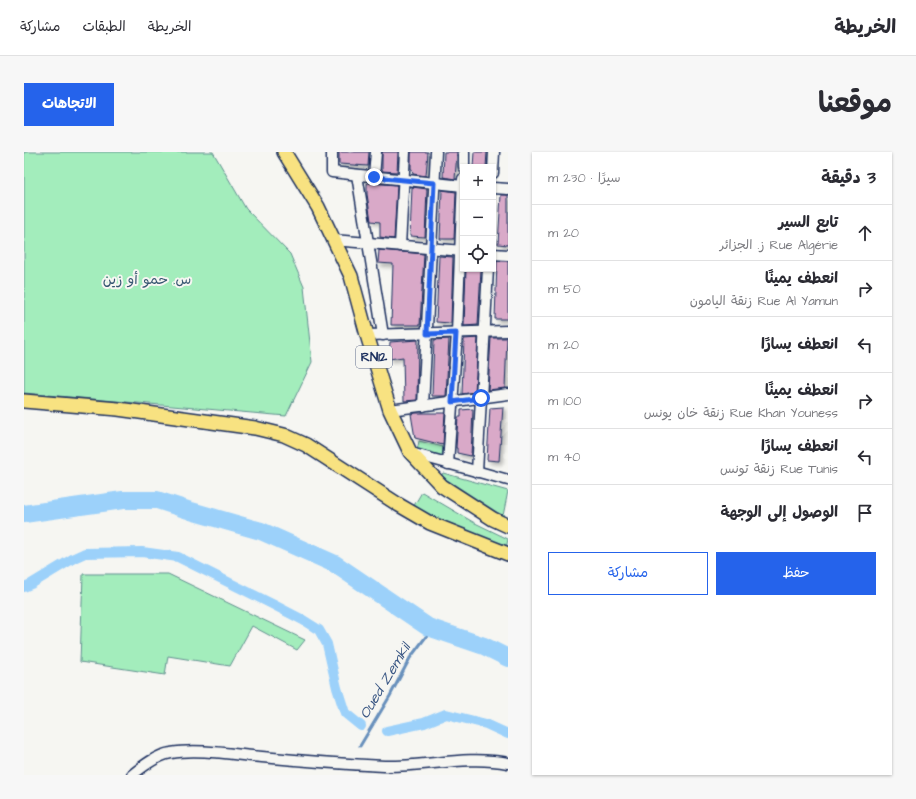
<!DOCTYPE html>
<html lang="ar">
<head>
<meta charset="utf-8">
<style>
	:root { --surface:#fff; --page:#f7f7f7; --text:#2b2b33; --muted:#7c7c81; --line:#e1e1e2; --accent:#2563eb }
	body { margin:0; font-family:"Architects Daughter","Playpen Sans Arabic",sans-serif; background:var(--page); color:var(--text); direction:rtl }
	.controls { position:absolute; right:12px; top:12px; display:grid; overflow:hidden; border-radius:0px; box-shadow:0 1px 3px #0004 }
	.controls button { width:36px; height:36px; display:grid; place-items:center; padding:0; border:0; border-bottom:1px solid var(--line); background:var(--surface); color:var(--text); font:20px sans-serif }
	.stop { position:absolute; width:12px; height:12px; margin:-9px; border:3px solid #2563eb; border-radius:50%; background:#fff }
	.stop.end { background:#2563eb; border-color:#fff; box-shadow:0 1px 4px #0008 }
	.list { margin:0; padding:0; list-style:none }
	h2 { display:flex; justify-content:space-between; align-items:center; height:52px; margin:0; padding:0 16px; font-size:17px }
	h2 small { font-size:13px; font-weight:400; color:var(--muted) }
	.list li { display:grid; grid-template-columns:26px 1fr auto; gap:12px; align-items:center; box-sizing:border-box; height:56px; padding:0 16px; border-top:1px solid var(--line) }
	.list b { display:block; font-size:15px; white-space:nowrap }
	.list p { margin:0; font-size:13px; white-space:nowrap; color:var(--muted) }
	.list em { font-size:13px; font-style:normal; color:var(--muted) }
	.actions { display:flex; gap:8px; padding:12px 16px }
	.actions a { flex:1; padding:9px 0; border:1px solid var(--accent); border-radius:0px; text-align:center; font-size:14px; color:var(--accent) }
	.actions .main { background:var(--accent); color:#fff }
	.icon { flex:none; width:22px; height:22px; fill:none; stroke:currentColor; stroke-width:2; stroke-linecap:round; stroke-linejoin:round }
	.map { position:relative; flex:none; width:484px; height:623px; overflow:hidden; direction:ltr; border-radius:0px }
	header { display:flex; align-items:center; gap:24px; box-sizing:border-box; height:56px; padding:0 20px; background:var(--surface); border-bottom:1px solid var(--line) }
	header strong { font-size:19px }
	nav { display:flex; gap:22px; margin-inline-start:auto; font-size:14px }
	.intro { display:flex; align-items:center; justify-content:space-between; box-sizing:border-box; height:96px; padding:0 24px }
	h1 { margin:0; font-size:28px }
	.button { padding:10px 18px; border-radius:0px; background:var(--accent); color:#fff; font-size:14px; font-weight:700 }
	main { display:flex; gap:24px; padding:0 24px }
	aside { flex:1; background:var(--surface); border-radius:0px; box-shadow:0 1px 3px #0004 }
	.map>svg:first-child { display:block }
	.green { fill:#a3edbc; stroke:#5f8e8d }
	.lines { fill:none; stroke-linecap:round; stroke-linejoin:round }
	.stream { stroke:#6890bc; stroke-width:3 }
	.canal { stroke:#9cd1fa; stroke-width:10 }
	.river { stroke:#9cd1fa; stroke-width:18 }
	.building { fill:#d9a9c8; stroke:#1b2f5e; filter:url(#shadow) }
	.minor-casing { stroke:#1b2f5e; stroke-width:13 }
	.major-casing { stroke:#1b2f5e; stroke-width:16 }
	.minor { stroke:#f6f6f2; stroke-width:10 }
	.major { stroke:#f8e281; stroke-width:13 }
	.route { stroke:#2563eb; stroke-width:5 }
	.labels { text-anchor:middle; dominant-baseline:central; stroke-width:4; stroke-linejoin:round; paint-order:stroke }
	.shield { fill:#f6f6f2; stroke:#5d6b8a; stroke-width:1 }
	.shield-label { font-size:13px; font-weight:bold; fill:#1b2f5e }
	.park-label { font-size:14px; fill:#365571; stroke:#f6f6f2 }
	.water-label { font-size:15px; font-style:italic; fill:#3b5885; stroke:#f6f6f2 }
</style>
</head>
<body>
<header>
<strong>الخريطة</strong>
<nav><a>الخريطة</a><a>الطبقات</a><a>مشاركة</a></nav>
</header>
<div class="intro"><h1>موقعنا</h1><a class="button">الاتجاهات</a></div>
<main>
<aside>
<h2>3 دقيقة<small>سيرًا · 230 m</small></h2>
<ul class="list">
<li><svg class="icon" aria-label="ahead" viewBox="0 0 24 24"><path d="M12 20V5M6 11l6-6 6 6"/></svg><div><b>تابع السير</b><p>Rue Algérie ز. الجزائر</p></div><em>20 m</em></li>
<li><svg class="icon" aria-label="right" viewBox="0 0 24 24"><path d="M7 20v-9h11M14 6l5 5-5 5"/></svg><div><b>انعطف يمينًا</b><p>Rue Al Yamun زنقة اليامون</p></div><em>50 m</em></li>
<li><svg class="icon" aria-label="left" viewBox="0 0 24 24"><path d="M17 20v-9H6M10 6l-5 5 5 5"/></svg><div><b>انعطف يسارًا</b></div><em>20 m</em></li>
<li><svg class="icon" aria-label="right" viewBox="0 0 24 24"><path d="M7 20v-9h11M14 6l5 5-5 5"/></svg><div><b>انعطف يمينًا</b><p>Rue Khan Youness زنقة خان يونس</p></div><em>100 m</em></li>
<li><svg class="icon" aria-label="left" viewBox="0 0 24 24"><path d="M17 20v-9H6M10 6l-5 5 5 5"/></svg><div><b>انعطف يسارًا</b><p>Rue Tunis زنقة تونس</p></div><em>40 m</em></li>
<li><svg class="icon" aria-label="arrive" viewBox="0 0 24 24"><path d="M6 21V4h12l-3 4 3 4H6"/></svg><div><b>الوصول إلى الوجهة</b></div></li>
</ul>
<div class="actions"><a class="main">حفظ</a><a>مشاركة</a></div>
</aside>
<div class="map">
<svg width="484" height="623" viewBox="0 0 484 623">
	<defs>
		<filter id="shadow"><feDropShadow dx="3" dy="3" stdDeviation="2" flood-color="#0004"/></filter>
	</defs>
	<rect width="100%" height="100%" fill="#f6f6f2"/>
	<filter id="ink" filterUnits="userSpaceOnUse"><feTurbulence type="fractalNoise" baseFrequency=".025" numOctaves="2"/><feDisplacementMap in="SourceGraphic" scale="8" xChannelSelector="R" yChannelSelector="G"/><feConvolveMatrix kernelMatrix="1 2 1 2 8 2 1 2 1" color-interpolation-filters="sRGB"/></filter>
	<g filter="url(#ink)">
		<g class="green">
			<path d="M0,0H189L222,57L266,102L280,135L288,210L262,264L0,241Z"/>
			<path d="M395,289L419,295L418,305L393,299Z"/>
			<path d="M419,321L484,339L479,364L417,324Z"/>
			<path d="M398,340L449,370L484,387L482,397L388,357Z"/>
			<path d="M59,422H144L281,488L273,498L228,474L206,514L144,504L141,523L56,510Z"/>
		</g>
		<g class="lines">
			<path class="stream" d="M336,594L366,544L386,506L404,482V475"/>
			<g class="canal">
				<path d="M0,435L7,432L50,406L61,401L118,400L154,405L250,453L279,468L295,478L303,492L313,536L321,561L337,574"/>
				<path d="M363,579L400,571L422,562L462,572L484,582"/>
			</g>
			<path class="river" d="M0,362L99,348H133L167,359L237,379L311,412L404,475L460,494L484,506"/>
		</g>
		<g class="building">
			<path d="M315,0H345L344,14L315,12Z"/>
			<path d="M358,0H374L373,20L358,19Z"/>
			<path d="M387,0H404L402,24L389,22L388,17H387Z"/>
			<path d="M420,0H433L431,27L419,25Z"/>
			<path d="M450,0H463L462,15H449Z"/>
			<path d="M343,31L373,33L370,87L356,85V70L347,69L343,42Z"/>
			<path d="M388,35L403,37L401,85L386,84Z"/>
			<path d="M418,38L432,40L430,87H416Z"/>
			<path d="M477,43H484V93L474,92Z"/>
			<path d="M355,98L400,102L396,173H367L369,112L354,111Z"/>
			<path d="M415,104L429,105L427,171L412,170Z"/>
			<path d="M473,109H484V167H471Z"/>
			<path d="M442,117H457L454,173L440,174Z"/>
			<path d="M454,186L451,240L438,242L440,187Z"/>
			<path d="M467,186H483L481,236L464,238Z"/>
			<path d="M425,187L422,244H408L410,188Z"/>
			<path d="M394,188L393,248L380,249L379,205L365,207L366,190Z"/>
			<path d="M479,255L475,309L463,308L466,256Z"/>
			<path d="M449,257L447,304L433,301V296H432L434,265H437V258Z"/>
			<path d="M392,261H421L419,293L391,286L387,262Z"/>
		</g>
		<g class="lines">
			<defs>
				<g id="minor">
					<path d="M308,0V20L439,34"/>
					<path d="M440,15V0"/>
					<path d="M469,21L470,0"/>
					<path d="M333,23L359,183"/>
					<path d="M350,25L352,0"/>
					<path d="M469,36L484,37"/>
					<path d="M309,88L439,99"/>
					<path d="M376,94L381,0"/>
					<path d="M469,102L484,103"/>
					<path d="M343,183L484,179"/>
					<path d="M399,254L412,0"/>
					<path d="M366,258L484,242"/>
					<path d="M387,301L484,328"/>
					<path d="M424,312L433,181L439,27"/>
					<path d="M453,320L464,117"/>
					<path d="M108,623C119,614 133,603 147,601C174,596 212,603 238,605C279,609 319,612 360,614C402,615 442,603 484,611"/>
				</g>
				<g id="major">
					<path d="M260,0L294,55L327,124L343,183L366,258L386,300L418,334L469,367L484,374"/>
					<path d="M0,249L94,257L231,276L260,283L282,293L375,353L406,371L484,402"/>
				</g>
			</defs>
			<use href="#minor" class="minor-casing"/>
			<use href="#major" class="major-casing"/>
			<use href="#minor" class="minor"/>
			<use href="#major" class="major"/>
		</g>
	</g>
	<g class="lines" filter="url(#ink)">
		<path class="route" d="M350,25L410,31L403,182L432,181L428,250L457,246"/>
	</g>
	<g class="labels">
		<rect class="shield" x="332" y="194" width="36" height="22" rx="3"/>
		<g class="shield-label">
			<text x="350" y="205">RN12</text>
		</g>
		<g class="park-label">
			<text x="123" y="128">س. حمو أو زين</text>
		</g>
		<g class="water-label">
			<text transform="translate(361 529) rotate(-59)">Oued Zemkil</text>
		</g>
	</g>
</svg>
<div class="controls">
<button>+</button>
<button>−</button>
<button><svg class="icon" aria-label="locate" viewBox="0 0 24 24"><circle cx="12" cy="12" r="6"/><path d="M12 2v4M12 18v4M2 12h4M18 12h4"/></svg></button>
</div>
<div class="stop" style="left:457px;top:246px"></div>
<div class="stop end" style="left:350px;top:25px"></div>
</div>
</main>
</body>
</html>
